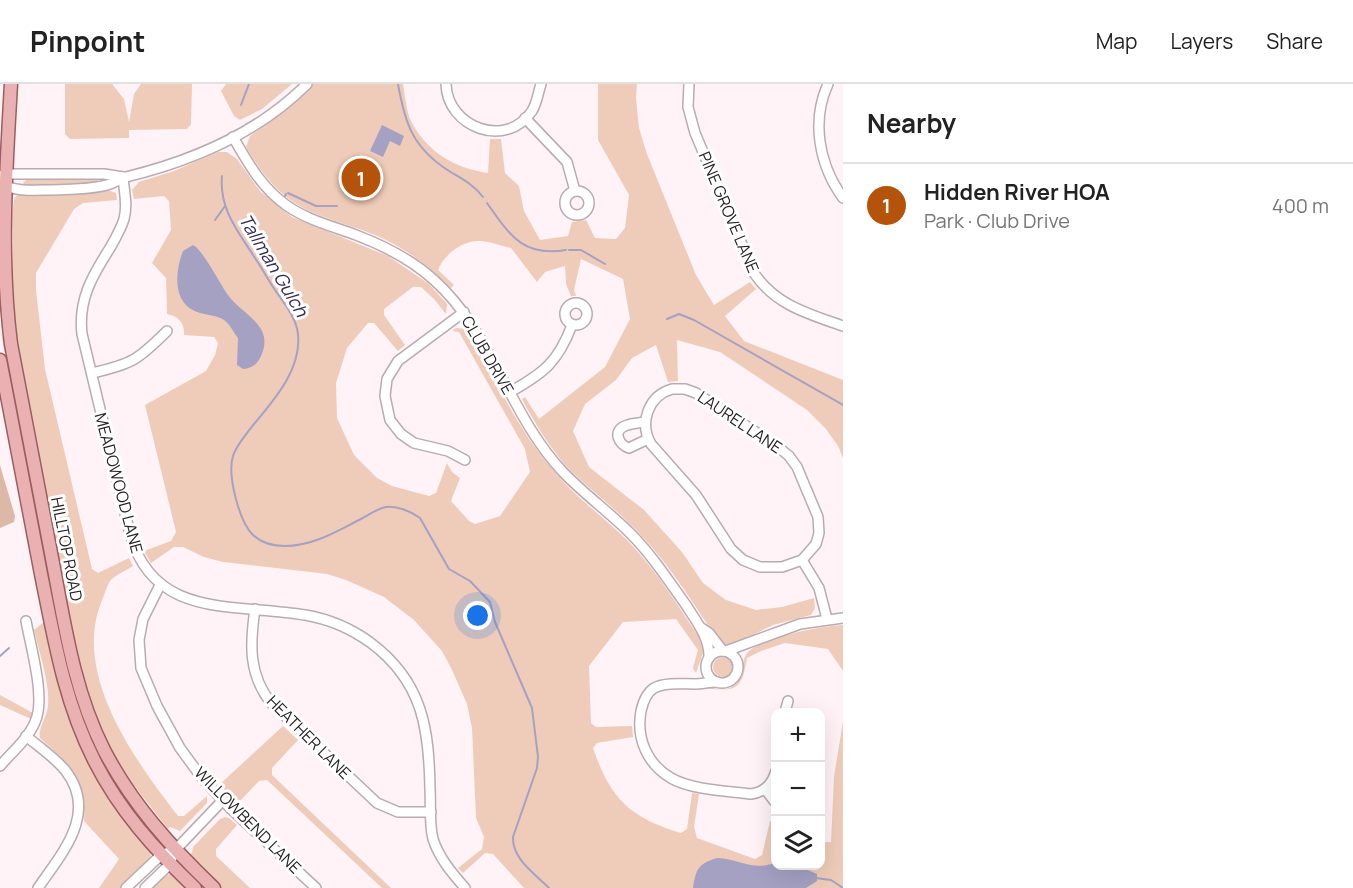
<!DOCTYPE html>
<html lang="en">
<head>
<meta charset="utf-8">
<style>
	:root { --surface:#fff; --page:#f6f6f6; --text:#222; --muted:#767676; --line:#e0e0e0; --accent:#b45309 }
	body { margin:0; font-family:Manrope,sans-serif; background:var(--page); color:var(--text) }
	.controls { position:absolute; right:18px; bottom:18px; display:grid; overflow:hidden; border-radius:12px; box-shadow:0 6px 24px #0002 }
	.controls button { width:54px; height:54px; display:grid; place-items:center; padding:0; border:0; border-bottom:2px solid var(--line); background:var(--surface); color:var(--text); font:30px sans-serif }
	.you { position:absolute; left:478px; top:532px; width:21px; height:21px; margin:-15px; border:4px solid #fff; border-radius:50%; background:#1a73e8; box-shadow:0 0 0 9px #1a73e833 }
	.badge { display:grid; place-items:center; width:39px; height:39px; border-radius:50%; background:var(--accent); color:#fff; font-size:20px; font-weight:700 }
	.pin { position:absolute; translate:-50% -50%; border:3px solid #fff; box-shadow:0 2px 6px #0006 }
	.list { margin:0; padding:0; list-style:none }
	h2 { display:flex; justify-content:space-between; align-items:center; height:78px; margin:0; padding:0 24px; font-size:26px }
	h2 small { font-size:20px; font-weight:400; color:var(--muted) }
	.list li { display:grid; grid-template-columns:39px 1fr auto; gap:18px; align-items:center; box-sizing:border-box; height:84px; padding:0 24px; border-top:2px solid var(--line) }
	.list b { display:block; font-size:22px; white-space:nowrap }
	.list p { margin:0; font-size:20px; white-space:nowrap; color:var(--muted) }
	.list em { font-size:20px; font-style:normal; color:var(--muted) }
	.icon { flex:none; width:33px; height:33px; fill:none; stroke:currentColor; stroke-width:2; stroke-linecap:round; stroke-linejoin:round }
	.map { position:relative; flex:none; width:843px; height:804px; overflow:hidden }
	header { display:flex; align-items:center; gap:36px; box-sizing:border-box; height:84px; padding:0 30px; background:var(--surface); border-bottom:2px solid var(--line) }
	header strong { font-size:28px }
	nav { display:flex; gap:33px; margin-inline-start:auto; font-size:21px }
	main { display:flex }
	aside { flex:1; background:var(--surface) }
	.map>svg:first-child { display:block }
	.green { fill:#efccb9 }
	.forest { fill:#dbb9a6 }
	.water { fill:#a4a1c3 }
	.lines { fill:none; stroke-linecap:round; stroke-linejoin:round }
	.stream { stroke:#a4a1c3; stroke-width:2 }
	.minor-casing { stroke:#b9abb1; stroke-width:12 }
	.major-casing { stroke:#9c5d5f; stroke-width:15 }
	.minor { stroke:#fff; stroke-width:9 }
	.major { stroke:#e9b1b2; stroke-width:12 }
	.labels { text-anchor:middle; dominant-baseline:central; stroke-width:6; stroke-linejoin:round; paint-order:stroke }
	.street-label { font-size:16px; fill:#282225; stroke:#fff }
	.water-label { font-size:18px; font-style:italic; fill:#322b58; stroke:#fff }
</style>
</head>
<body>
<header>
<strong>Pinpoint</strong>
<nav><a>Map</a><a>Layers</a><a>Share</a></nav>
</header>
<main>
<div class="map">
<svg width="843" height="804" viewBox="0 0 843 804">
	<rect width="100%" height="100%" fill="#fff3f8"/>
	<g class="green">
		<path d="M65,0H112L124,15L129,38L134,10L141,0H192L191,40L187,45L129,46V54L70,55L65,50Z"/>
		<path d="M226,0H292L262,25L240,36L234,32L221,7Z"/>
		<path d="M313,0H403C405,11 406,26 411,37C427,68 454,84 488,89L490,55H501L505,89L519,102L524,127L540,156L568,152L572,138L586,136L595,154L616,155L625,144L629,111L598,56V0H637L636,14L639,44L647,70L696,191L714,221L750,198L756,205L725,232L744,257L843,296V374L838,362L826,345L807,326L720,268L677,256L678,297L668,298L656,261L632,274L616,296L585,320L573,347L589,383L644,426L682,468L703,499L726,516L756,526L782,523L814,514L815,524L811,531L773,541L732,561L721,560C695,523 671,482 639,449C618,427 593,408 571,387C551,366 535,340 522,315L525,313L539,335L605,283L630,235L623,195L581,175L574,206L576,212H571L566,200L565,182L545,188L537,198L511,164C501,162 489,157 479,157C461,157 444,171 438,186L454,201L451,204C431,184 409,167 384,155C361,144 337,139 314,129C282,116 263,92 246,63L250,52L282,29Z"/>
		<path d="M218,68H227L237,75L260,107L292,133L388,172L429,200L447,220L446,230L434,215L421,203H413L384,225V231L405,261L398,267L374,239H368L347,264L336,299L337,334L354,371L377,394L392,402L429,412L436,409L447,379L452,388L460,394L451,417L469,437L475,440L500,432L530,388L525,365L459,248L452,247L456,244L466,245C494,292 517,345 553,386C575,413 605,434 630,459C658,489 680,525 703,559L704,566L696,589L693,584L698,566L676,535L623,538L589,582L591,639L596,643L632,642L633,653L597,659L593,664C610,714 630,734 681,749L687,745L692,709L699,710L694,743L697,754L755,775L762,771L770,737H775L776,782H820L821,758H831L834,693L843,637V804H524L493,770L485,769L463,789L458,784L482,765L484,753L476,734L472,644L467,620L452,586L442,567L414,536L384,513L346,496L327,490L223,478L204,473L183,463H174L151,479L144,467L171,457L176,448L145,321L206,287L215,271L218,259L214,253L184,251C185,239 178,232 167,230L166,194L152,179L171,146L169,117L164,112L134,115L132,106L139,98L174,87Z"/>
		<path d="M91,93L97,94L98,98L73,102H25L23,99L27,95Z"/>
		<path d="M107,106L116,109L117,116L83,119L74,125L36,189V206L45,285L92,485L98,489L129,474L133,482C127,486 115,491 110,497C107,502 105,509 103,514C70,588 134,675 178,732H184L207,712V719L180,747L170,743L168,745C139,708 108,671 92,627C70,566 62,500 50,436C32,345 9,252 13,158C13,144 11,127 15,113L21,109Z"/>
		<path d="M0,243L15,303L81,624L157,754L101,679L88,653L69,603L32,419Z"/>
		<path d="M45,537L52,573L70,633L131,744L150,767L151,772L148,777L121,804H99L119,775L84,737C86,693 70,681 40,654C38,643 47,633 48,622C50,597 39,569 34,546Z"/>
		<path d="M843,541V587L828,565L785,559L761,567L747,574C742,607 735,608 705,604C712,602 719,607 727,605C750,597 737,578 749,567C764,553 822,542 843,541Z"/>
		<circle cx="723" cy="583" r="10"/>
		<path d="M0,611L33,629L31,635L0,621Z"/>
		<path d="M283,642L298,656L272,684V691L391,804H382L267,696L259,697L238,719L219,701Z"/>
		<path d="M225,733L229,734L237,741L216,765V772L250,804H221L193,777L189,771L192,769L193,763L220,735Z"/>
		<path d="M170,790L175,792L187,804H152L164,792Z"/>
	</g>
	<path class="forest" d="M0,381L15,432L14,438L0,444Z"/>
	<g class="water">
		<path d="M382,41L404,52L400,62L390,57L383,73L370,67Z"/>
		<path d="M193,161C203,166 220,200 228,211C243,232 275,241 261,272C257,281 252,284 243,285L237,281L238,254C234,249 230,240 224,236C216,231 205,231 197,228C172,219 175,187 183,167Z"/>
		<path d="M717,774C740,775 752,787 775,779L776,782H798L817,790V797L806,804H693C696,785 698,780 717,774Z"/>
	</g>
	<g class="lines">
		<g class="stream">
			<path d="M398,0C405,40 413,64 449,87C462,95 473,100 483,113"/>
			<path d="M241,21L249,0"/>
			<path d="M222,92C219,124 237,146 253,171C261,182 267,194 275,206C284,219 296,233 298,250C302,287 271,319 250,345C244,353 236,362 233,372C227,391 239,436 252,450C261,459 272,462 285,462C313,462 337,447 361,435C369,431 378,424 386,423C397,422 411,427 420,434L449,485L470,497L490,518L495,538L532,624L538,673L537,684L513,753C512,775 535,790 549,804"/>
			<path d="M288,109L316,122H337"/>
			<path d="M285,112L286,110"/>
			<path d="M487,119C510,151 522,173 566,166"/>
			<path d="M215,136L225,122"/>
			<path d="M569,166H581L605,180"/>
			<path d="M667,235L679,230L694,236L843,321"/>
			<path d="M0,572L9,564"/>
			<path d="M816,794L831,796L843,804"/>
		</g>
		<defs>
			<g id="minor">
				<path d="M446,0C447,43 506,66 532,27C537,19 538,9 541,0"/>
				<path d="M689,0L688,23L695,49L754,189C775,221 809,230 843,242"/>
				<path d="M828,0C811,37 819,81 843,114"/>
				<path d="M525,34L567,78L575,107"/>
				<path d="M233,53C248,79 261,103 286,121C307,136 332,142 356,151C385,162 412,176 434,196C493,249 509,331 563,388C584,410 609,428 630,449C652,471 668,496 686,521C696,537 710,554 709,574"/>
				<path d="M0,92L6,90H104L123,93"/>
				<path d="M123,93C124,107 128,121 124,135C121,145 115,155 110,164C92,192 78,216 82,250L130,450C154,536 235,519 305,531C329,535 352,545 371,559C423,598 429,645 430,705C431,721 429,739 433,755C439,774 452,789 465,804"/>
				<path d="M1,100C16,108 35,106 51,106C69,105 92,106 110,100C116,98 120,94 126,93C192,77 258,49 307,0"/>
				<circle cx="577" cy="119" r="12"/>
				<circle cx="576" cy="230" r="11"/>
				<path d="M464,228L398,277L387,295L385,312L390,336L401,350L414,359L448,367L465,376"/>
				<path d="M92,289C132,280 138,276 167,247"/>
				<path d="M672,305H685L696,309L777,362L789,372L797,383L818,433L819,449L816,460L802,476L782,483H760L743,476L731,465L696,411L651,360C639,339 648,312 672,305Z"/>
				<path d="M510,308C544,289 558,278 572,241"/>
				<path d="M645,338C639,339 631,339 625,342C612,347 619,361 629,364L648,355"/>
				<path d="M802,476L819,504L827,535"/>
				<path d="M160,501L143,535L139,556L141,584L157,622L180,664L202,694L230,724L316,804"/>
				<path d="M255,525C250,559 248,590 271,619L377,719L398,728H431"/>
				<path d="M700,543L709,549L723,567"/>
				<path d="M726,567L800,540L843,534"/>
				<circle cx="722" cy="583" r="16"/>
				<path d="M717,598C709,598 702,600 695,600C682,600 666,598 654,604C646,609 643,618 641,627C636,654 647,680 671,694C691,706 728,707 751,710C765,708 772,700 776,687"/>
				<path d="M785,628L788,617"/>
				<path d="M26,652C39,663 54,673 65,686C99,729 62,769 38,804"/>
				<path d="M0,682C12,668 28,655 35,638C46,615 31,564 26,537"/>
				<path d="M765,705L775,718"/>
				<path d="M126,804L161,771L175,766L183,758L223,716"/>
				<path d="M145,804L170,780L172,774"/>
			</g>
			<g id="major">
				<path d="M11,0C6,86 0,174 11,260C24,330 38,399 51,469C64,536 73,605 104,666C132,720 171,763 214,804"/>
				<path d="M0,276C14,347 27,418 41,490C54,554 64,617 94,676C119,726 155,766 195,804"/>
			</g>
		</defs>
		<use href="#minor" class="minor-casing"/>
		<use href="#major" class="major-casing"/>
		<use href="#minor" class="minor"/>
		<use href="#major" class="major"/>
	</g>
	<g class="labels">
		<g class="street-label">
			<text transform="translate(729 128) rotate(67)">PINE GROVE LANE</text>
			<text transform="translate(488 271) rotate(60)">CLUB DRIVE</text>
			<text transform="translate(740 338) rotate(34)">LAUREL LANE</text>
			<text transform="translate(119 399) rotate(75)">MEADOWOOD LANE</text>
			<text transform="translate(67 465) rotate(79)">HILLTOP ROAD</text>
			<text transform="translate(309 653) rotate(45)">HEATHER LANE</text>
			<text transform="translate(248 736) rotate(45)">WILLOWBEND LANE</text>
		</g>
		<g class="water-label">
			<text transform="translate(274 181) rotate(59)">Tallman Gulch</text>
		</g>
	</g>
</svg>
<div class="controls">
<button>+</button>
<button>−</button>
<button><svg class="icon" aria-label="layers" viewBox="0 0 24 24"><path d="M12 4l9 5-9 5-9-5zM3 14l9 5 9-5"/></svg></button>
</div>
<div class="you"></div>
<div class="pin badge" style="left:361px;top:94px">1</div>
</div>
<aside>
<h2>Nearby<small></small></h2>
<ul class="list">
<li><span class="badge">1</span><div><b>Hidden River HOA</b><p>Park · Club Drive</p></div><em>400 m</em></li>
</ul>
</aside>
</main>
</body>
</html>
